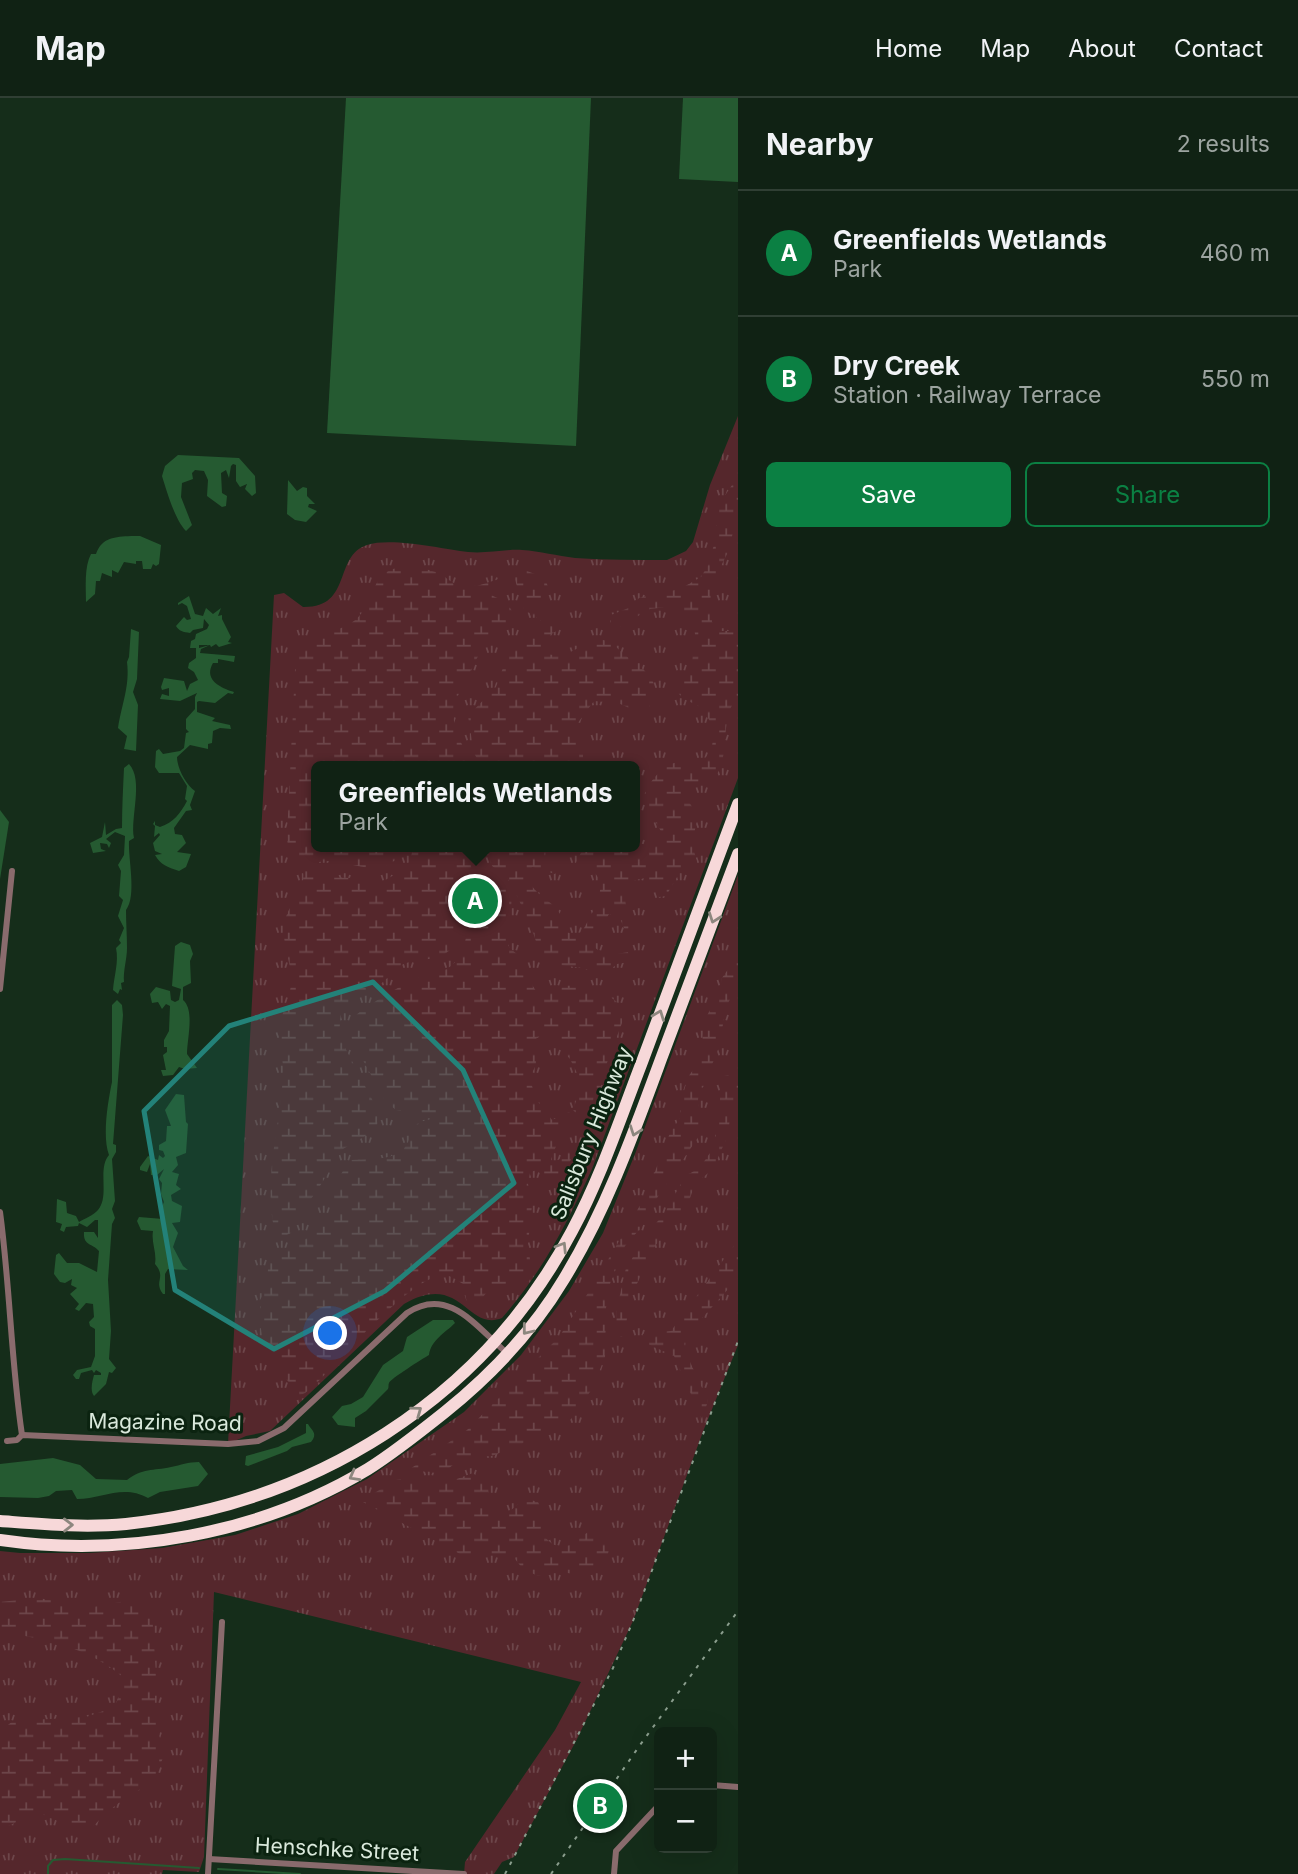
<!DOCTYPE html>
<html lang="en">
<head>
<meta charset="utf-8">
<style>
	:root { --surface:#102214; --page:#1e2f22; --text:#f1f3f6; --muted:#9ca4a0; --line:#303f34; --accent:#0b8043 }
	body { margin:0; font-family:Inter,sans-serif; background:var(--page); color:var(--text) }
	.controls { position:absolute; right:21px; bottom:21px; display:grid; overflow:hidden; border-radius:10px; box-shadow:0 7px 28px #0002 }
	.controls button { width:63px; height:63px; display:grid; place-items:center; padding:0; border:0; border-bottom:2px solid var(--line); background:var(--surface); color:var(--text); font:35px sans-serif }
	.you { position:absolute; left:331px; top:1236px; width:24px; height:24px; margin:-18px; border:5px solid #fff; border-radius:50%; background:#1a73e8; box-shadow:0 0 0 10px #1a73e833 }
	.badge { display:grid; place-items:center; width:46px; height:46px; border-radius:50%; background:var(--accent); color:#fff; font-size:23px; font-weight:700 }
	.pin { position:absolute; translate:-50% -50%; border:4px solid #fff; box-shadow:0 2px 7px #0006 }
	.popup { position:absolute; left:311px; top:663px; width:329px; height:91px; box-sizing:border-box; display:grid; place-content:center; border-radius:10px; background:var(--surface); filter:drop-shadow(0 2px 5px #0005); font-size:23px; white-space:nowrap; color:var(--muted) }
	.popup b { font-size:26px; color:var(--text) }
	.popup::after { content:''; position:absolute; left:50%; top:100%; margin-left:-14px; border:14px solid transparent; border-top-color:var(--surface) }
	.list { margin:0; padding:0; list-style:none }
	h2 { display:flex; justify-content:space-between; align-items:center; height:91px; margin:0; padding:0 28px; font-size:30px }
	h2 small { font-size:23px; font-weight:400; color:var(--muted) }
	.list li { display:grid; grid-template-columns:46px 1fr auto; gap:21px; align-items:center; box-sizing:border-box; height:126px; padding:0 28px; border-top:2px solid var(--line) }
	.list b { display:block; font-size:26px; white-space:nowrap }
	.list p { margin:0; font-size:23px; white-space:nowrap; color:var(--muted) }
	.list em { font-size:23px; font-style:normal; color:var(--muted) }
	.actions { display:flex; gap:14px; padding:21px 28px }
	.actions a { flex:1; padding:16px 0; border:2px solid var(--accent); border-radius:10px; text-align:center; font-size:24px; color:var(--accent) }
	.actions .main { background:var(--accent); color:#fff }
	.map { position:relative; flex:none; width:738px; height:1776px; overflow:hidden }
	header { display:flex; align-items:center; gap:42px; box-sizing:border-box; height:98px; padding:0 35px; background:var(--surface); border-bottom:2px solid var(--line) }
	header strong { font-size:33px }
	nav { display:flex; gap:38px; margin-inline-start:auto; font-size:24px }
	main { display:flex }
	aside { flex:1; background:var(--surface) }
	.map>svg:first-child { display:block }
	.grass { fill:url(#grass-tufts); fill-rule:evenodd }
	.wetland { fill:url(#wetland-marsh) }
	.water { fill:#255a31 }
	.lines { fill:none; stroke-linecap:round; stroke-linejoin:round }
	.stream { stroke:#255a31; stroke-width:2 }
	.street { stroke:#8a6b6d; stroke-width:6 }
	.highway { stroke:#f7d8d9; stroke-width:12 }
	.rail { stroke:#8b9e8e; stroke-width:2; stroke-dasharray:3.5 7; stroke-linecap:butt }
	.oneway { stroke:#8d877f }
	.marked { fill:#238279; fill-opacity:0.2; stroke:#238279; stroke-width:5; stroke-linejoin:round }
	.labels { text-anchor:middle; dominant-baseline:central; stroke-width:6; stroke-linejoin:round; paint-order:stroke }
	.street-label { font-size:21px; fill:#dae9dc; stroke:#0b2310 }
</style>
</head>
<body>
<header>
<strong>Map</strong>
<nav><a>Home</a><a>Map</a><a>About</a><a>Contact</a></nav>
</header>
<main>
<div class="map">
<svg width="738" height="1776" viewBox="0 0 738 1776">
	<defs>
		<pattern id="grass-tufts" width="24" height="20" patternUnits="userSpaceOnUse" patternTransform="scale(1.75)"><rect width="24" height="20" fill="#55272c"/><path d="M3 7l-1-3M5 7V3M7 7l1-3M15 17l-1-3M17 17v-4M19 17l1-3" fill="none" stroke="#6d464a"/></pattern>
		<pattern id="wetland-marsh" width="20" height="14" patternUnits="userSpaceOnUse" patternTransform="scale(1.75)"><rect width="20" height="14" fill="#55272c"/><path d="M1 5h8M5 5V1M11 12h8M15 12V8" fill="none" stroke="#6d464a"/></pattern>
	</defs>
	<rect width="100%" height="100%" fill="#152d1a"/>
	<g class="grass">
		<path d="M738,318V680L592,1071C566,1127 543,1173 502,1220C466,1234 462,1173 404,1206L270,1333L246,1338L228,1346L274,497L284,495L303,509C353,510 333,458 367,447C392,439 442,451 468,454C486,456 504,451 522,452C540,453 557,458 575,460C605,462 636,462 667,462L686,453L693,444L710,387ZM316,668H634V749H316Z"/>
		<path d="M738,777V1247L704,1331L633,1523L577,1641L514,1759L502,1764L494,1776H464L465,1764L555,1632L581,1584L214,1494L204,1759L199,1774L163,1772L162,1776H0V1453L20,1455H90L162,1450L235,1437L298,1416L367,1381L464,1314L521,1257L569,1193L603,1135L635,1056Z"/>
	</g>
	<g class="wetland">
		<path d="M738,378V411L729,452L710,490L712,524L721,533H738V599C716,621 735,665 709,685L693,686L688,690V703L698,717L692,746L697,764L680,774L666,798L659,799L648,780C611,782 630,809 629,831L625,832L619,818L609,816L596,838L594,849L606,858L628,854L631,860L629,864L617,866L605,876H596L583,870L543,865L531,828L516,796L511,798C513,813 507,824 506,838C505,852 518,853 524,864C530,875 529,886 538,895C548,896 554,889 564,888C575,886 610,896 617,904C622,911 622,917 622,925L602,978C603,996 590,1007 577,1016L573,1012L578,997L579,979L570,961L548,936L537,939L533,950C537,962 538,968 529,978L536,1001L552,1022L569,1014L572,1018L564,1030L551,1060L552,1065L562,1060L569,1048L575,1046L576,1050L564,1077L554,1089L548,1087L537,1071L530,1075L528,1086L532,1107L528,1146L532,1178L529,1183C516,1187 502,1183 490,1192C481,1198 480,1210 467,1205L463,1186C457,1182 450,1177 443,1177C410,1180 341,1261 316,1286L305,1295L296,1299L288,1283L280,1275L279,1269L263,1241L261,1231L260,1202L267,1190L268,1171L272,1159L304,1142L334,1113C331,1093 338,1078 351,1062C378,1060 408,1065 412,1030L420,1024L431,1021L429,1016L396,1012L385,1003L350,938C349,932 348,927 351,922C359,912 403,886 415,881C428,876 440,876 451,868C469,854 464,832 473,814C479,800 495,783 509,791L513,787L502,775L492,768L490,761L482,749H546L545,761L558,772L555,776L532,769C522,790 544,797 556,810C562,817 564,827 569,835L575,836L582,834C597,806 617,777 576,765C585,743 588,751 606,751C615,751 625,749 634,749L635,744L651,748L659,747L663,737L643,701C647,686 662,666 679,664C685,663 694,666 700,663C716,657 715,632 708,620C699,601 686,608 677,593L692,566L695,536L693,522L676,508L650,511L619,529L610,525L611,517L631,509L639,500L680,491L701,479L707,469L714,447L720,405Z"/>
		<path d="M415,468L439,475L456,487L477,488L502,480L509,484L491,491L493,498C503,502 518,512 512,525C508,535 489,537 482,547C480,551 479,558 476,562C468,580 451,602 454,623C457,639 466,653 471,668H316V749H406C378,795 339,747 308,769V776L314,779L357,780L380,785L401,773L408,767L414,749H461L480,768L478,777L452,850C437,866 417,858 400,868C393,872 389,879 383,884C370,895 354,901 341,912L339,938L374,1005L378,1016L377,1028L367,1037L343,1051L315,1096L291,1124L292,1134C285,1139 282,1139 275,1134C262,1082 281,1027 283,975C284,959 277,943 280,927C282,914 290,900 291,886C293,865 280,845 285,823C289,804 309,788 302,770C289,763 288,751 287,738L296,551C312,536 333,536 351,525C374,511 369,479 393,471C400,469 408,469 415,468Z"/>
		<path d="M522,471L545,480L549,492L542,504L543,513L554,524L560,523L565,528L548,538L543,547L546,556C575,562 583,539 603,542C611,543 619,552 625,557C645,574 664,580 649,609L636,613L618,605L594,603L577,626L583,651V668H481L474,655L468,618L496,589L512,545L539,538L543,531V524L524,511L512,472Z"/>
		<path d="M738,857V886L726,909L719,949L698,1002L701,1022L699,1038L655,1103L644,1126L625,1148L610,1186L606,1210L605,1259L592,1291L571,1321L560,1330L492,1358L459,1360C444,1380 433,1375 410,1371L467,1332L559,1239L592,1189L645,1099L670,1035L680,1020L681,1003L688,979L701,961L704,923L719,896L722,880Z"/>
		<path d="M728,977L735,983L738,979V1007L730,1019L728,1037L713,1071L695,1086L690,1100L653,1151L630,1201L624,1239H616L617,1210L626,1170L650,1132L664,1116L686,1077C701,1072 708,1058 716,1045L714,1028L720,1009V979Z"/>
		<path d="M738,1142V1180L686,1238L685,1253L708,1303L702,1321L674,1258L641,1243L643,1236L671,1233Z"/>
		<path d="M473,1375L489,1389L488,1414L506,1416C517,1408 523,1398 538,1404C545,1418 542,1425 545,1439C563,1460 576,1442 592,1431L611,1440L607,1461L600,1470L574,1476L555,1473L538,1478L523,1471L515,1461L496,1457L460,1456L361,1403L396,1382L404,1381L424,1386L446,1385Z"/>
		<path d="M38,1500L92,1509L137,1501L152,1514L156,1577L154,1617L165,1655L152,1686C125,1696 105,1715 86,1736L38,1714L6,1729L0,1728V1633L13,1623L86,1619L115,1609L125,1581C90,1549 45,1542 0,1533V1504Z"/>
	</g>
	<g class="water">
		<path d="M346,0H591L576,348L327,335Z"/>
		<path d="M683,0H738V84L679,81Z"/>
		<path d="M178,357L239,360L255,378L256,395L252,398L245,391L247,386L240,389L236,383V367L233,366L231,368L229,380L226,372L221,375L222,395L227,398L226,408L222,409L207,398L208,382L204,373L195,372L192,375L193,381L182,385L181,399L192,427L186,433C175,422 167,394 162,378L165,368Z"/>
		<path d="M288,382L297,393L303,389L307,390V398L315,406H309L308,409L317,413L306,424L295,422L287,416Z"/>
		<path d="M131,438H140L161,447L159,466L156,468L153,466L151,471H143L142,463H136V466L124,464L118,475L112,472V479L102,475L100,483H96L95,496L86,504C86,490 84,469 91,456H96C102,439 115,439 131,438Z"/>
		<path d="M189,498L195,516L203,518L206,510L213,516L221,510L218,518L222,517V521L231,539L228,544L232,545L219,549L216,546L211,549L210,547H199V550L210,547L201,551L200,555L235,558L234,564L218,561V565H213C203,582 221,590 234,594L233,596L228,595L215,605L199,603L197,604V614L215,620L212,623L230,627L231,631L220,630L213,633L212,645L208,646V651L190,647L177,659C177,670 186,687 195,693L190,707L192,712L186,713L174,730L175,736L182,737L186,745L177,754L191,756L186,769L179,773C167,769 161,767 155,757L162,756L155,753L153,745L160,737L159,735L154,739L155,728L153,726L155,723V727L160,729C174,724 180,716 187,703L185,701L187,688L179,675H159L155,669L156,653L159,651L163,656L180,653L184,650L186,635L189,634L186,631V621L195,611V599L197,595L180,603L160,601L162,596L169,598V590L162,592L161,589L164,580L184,583L187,593L190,586L198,582L194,574L188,570L189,565L196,560V550H190L191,543L195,541L196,536L207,531L209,527L204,521L203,530L193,532L190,535C183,534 179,533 176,528L184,519L187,522L191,521L187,508L182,505L178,507V505Z"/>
		<path d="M131,531L139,534L137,581L133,594L138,607L136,653L124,651L127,638L118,630C122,605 130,588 127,564L129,559Z"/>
		<path d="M129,666C144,682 130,720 134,740L129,743C128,761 137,798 126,812C126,825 127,838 127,850C127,861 123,873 124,884L121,885L122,892L120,891L118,896L113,892C114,878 119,864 116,850L121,845L119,842L124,830L118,818L123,802L119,798L121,773L118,767L124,757L125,738L115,734L106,741L111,745L109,750L107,746L100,745L101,751L106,753L93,755L90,745L102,739L105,724L106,737L116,731L122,730C122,710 123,691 124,670Z"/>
		<path d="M0,712L9,724L0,781Z"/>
		<path d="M181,844L190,847L193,856L190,863L191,885L183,889V902C195,912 187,941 187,956L197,970L185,971L179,969L173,977L163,978L161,972H166L163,957L167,954V949H164V942L169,933L170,908L166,906L162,911L158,904L152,905L150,896L156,889L170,893L171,902L175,904L179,902L181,891L172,888L175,848Z"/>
		<path d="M117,902L122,907L123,917L113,1046L116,1047V1054L112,1061L115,1103L112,1111L115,1120L112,1126L108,1182L111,1233L109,1261L116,1270L112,1275L109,1274L106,1286L94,1298C90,1293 92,1284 94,1277H101V1275L96,1272L94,1275L92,1272L81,1275L79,1281H76L73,1277L77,1272L91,1269L95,1258V1231L90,1228L89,1224L94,1219L93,1206L86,1205L79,1213L75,1211L79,1206L70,1196L77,1190L71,1187L72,1181L65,1185L60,1184L54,1176L56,1157L59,1155L67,1165H79L97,1174L99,1153C92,1145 83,1148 84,1134H94L98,1140V1122H95L87,1129L79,1125L78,1128L66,1129L64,1134L60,1132L62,1126L56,1124L57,1101L66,1104L67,1115L76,1118L79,1124C84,1121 94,1117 98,1112C110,1098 97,1071 109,1057C102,1039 108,1003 112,984V907Z"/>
		<path d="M176,996L184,997L186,1024L188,1026L186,1055L176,1059L178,1067L172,1074L179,1076L176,1087L181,1091L171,1097L172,1103L182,1108L180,1124L172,1125L178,1135L173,1149L183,1168L188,1172L168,1171L165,1176V1196H163C153,1183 167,1180 155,1166C157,1154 151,1145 153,1133L141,1132L137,1123L139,1119L163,1121L161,1111L164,1104L161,1096L162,1085L159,1081L164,1071L157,1077H151L150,1066L147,1074L140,1072V1069L148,1058L158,1062L159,1057L163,1060L165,1058L163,1053L159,1052V1047L166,1043L167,1028H171L165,1012Z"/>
		<path d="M433,1222H453L455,1225C445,1235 431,1242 429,1257C424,1260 390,1281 389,1285C388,1287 389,1289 388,1291L366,1313L355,1320V1329L338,1327L332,1319L342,1308L351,1306L363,1299L383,1267L403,1253L407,1239Z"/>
		<path d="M306,1326H308C312,1333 318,1335 311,1344L292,1349L287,1353L248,1368L245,1367L246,1358L278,1349L306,1335Z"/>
		<path d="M53,1360L80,1367L96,1381L127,1382C142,1370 153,1373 171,1369C181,1367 188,1364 199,1364L208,1376L198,1388L160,1394L148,1400C123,1386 102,1401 77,1401L72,1392L56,1393L49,1398L38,1400L0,1399V1366Z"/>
	</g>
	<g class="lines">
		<g class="stream">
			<path d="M218,1771L300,1776"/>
			<path d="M48,1776V1768L53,1762L65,1761L199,1770"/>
		</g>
		<g class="street">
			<path d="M0,891L12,773"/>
			<path d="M0,1114C10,1188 11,1263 22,1337"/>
			<path d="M7,1343L17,1342L22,1337L228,1346L258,1343L284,1330L407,1215C449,1187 477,1230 508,1256"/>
			<path d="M712,1687L738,1689"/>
			<path d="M209,1761L464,1776"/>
			<path d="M208,1776L222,1524"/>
			<path d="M614,1776L616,1753L659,1707"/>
		</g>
		<g class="highway">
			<path d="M0,1423C41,1426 84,1430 126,1426C313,1406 483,1302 572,1133C601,1079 620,1021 642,964C674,878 706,792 738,706"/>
			<path d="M0,1442C124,1460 260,1436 368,1371C395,1354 420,1334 445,1314C491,1277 533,1233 564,1181C606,1112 633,1037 661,961C687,893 712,824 738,756"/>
		</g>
		<g class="rail">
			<path d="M505,1776L613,1570L633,1523L738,1243"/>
			<path d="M551,1776L640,1647L738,1513"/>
		</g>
	</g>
	<defs><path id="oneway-chevron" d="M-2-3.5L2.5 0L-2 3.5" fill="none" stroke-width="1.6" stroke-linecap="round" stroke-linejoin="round" transform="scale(1.75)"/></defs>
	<g class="oneway">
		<use href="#oneway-chevron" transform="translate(714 820) rotate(110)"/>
		<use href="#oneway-chevron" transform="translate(659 917) rotate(-69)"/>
		<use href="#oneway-chevron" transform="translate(635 1033) rotate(110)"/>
		<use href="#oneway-chevron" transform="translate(562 1149) rotate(-58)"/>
		<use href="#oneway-chevron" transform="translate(527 1232) rotate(128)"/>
		<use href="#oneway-chevron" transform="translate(417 1313) rotate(-36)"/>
		<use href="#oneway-chevron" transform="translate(354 1378) rotate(151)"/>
		<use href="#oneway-chevron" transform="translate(68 1427) rotate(-1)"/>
	</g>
	<path class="marked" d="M373,884L463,972L514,1085L385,1193L274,1251L175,1192L144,1013L229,928Z"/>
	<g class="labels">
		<g class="street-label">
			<text transform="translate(591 1035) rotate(-68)">Salisbury Highway</text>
			<text transform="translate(165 1324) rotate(1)">Magazine Road</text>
			<text transform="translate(337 1751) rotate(3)">Henschke Street</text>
		</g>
	</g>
</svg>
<div class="controls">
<button>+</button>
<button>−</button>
</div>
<div class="you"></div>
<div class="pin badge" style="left:475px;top:803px">A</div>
<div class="popup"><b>Greenfields Wetlands</b>Park</div>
<div class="pin badge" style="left:600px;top:1708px">B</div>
</div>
<aside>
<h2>Nearby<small>2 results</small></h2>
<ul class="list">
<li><span class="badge">A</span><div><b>Greenfields Wetlands</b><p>Park</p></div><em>460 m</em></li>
<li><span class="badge">B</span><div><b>Dry Creek</b><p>Station · Railway Terrace</p></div><em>550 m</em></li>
</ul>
<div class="actions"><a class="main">Save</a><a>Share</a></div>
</aside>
</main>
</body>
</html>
